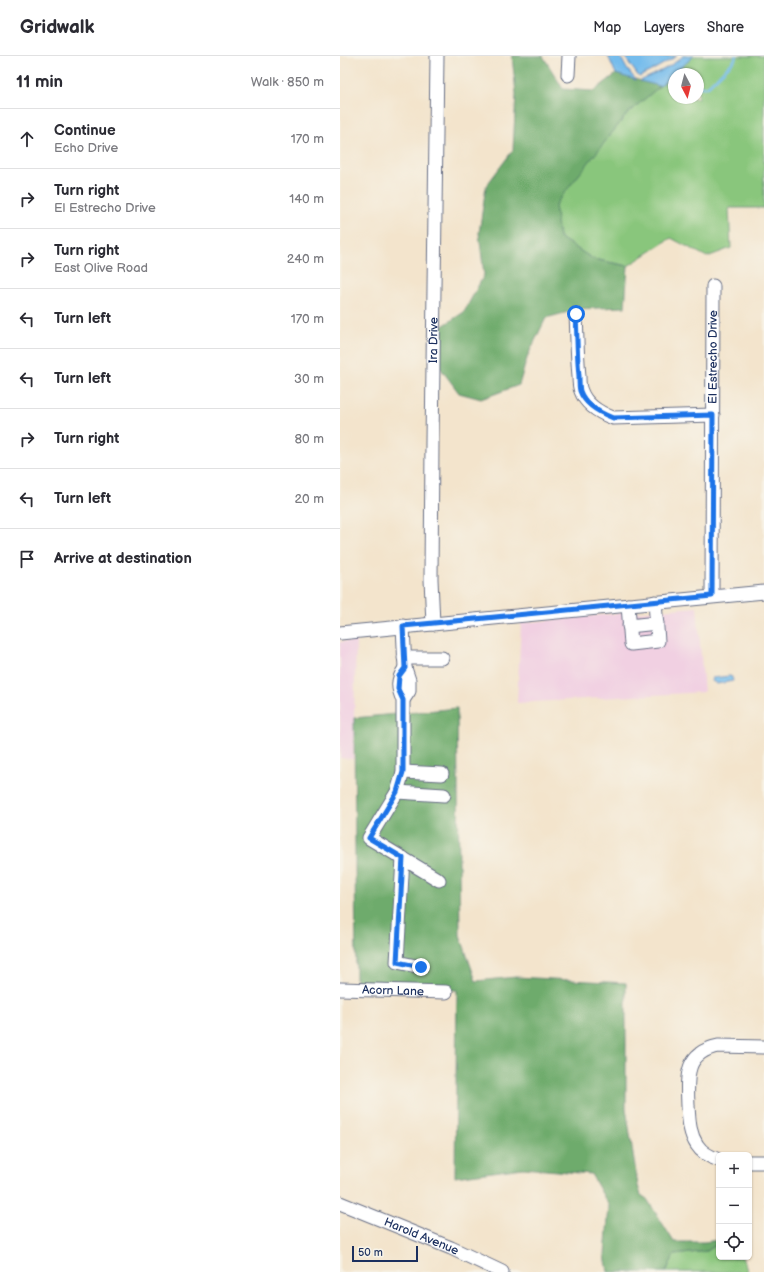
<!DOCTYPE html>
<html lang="en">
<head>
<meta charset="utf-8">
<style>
	:root { --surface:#fff; --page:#f7f7f7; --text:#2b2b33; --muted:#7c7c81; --line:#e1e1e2 }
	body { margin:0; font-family:"Balsamiq Sans",sans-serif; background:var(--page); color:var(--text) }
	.controls { position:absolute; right:12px; bottom:12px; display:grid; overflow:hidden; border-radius:6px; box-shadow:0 1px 3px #0004 }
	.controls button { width:36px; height:36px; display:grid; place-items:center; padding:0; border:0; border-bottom:1px solid var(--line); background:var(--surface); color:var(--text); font:20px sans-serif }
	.compass { position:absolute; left:328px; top:12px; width:36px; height:36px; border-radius:50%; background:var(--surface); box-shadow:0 1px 3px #0004; rotate:173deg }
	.scale { position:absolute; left:12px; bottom:10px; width:66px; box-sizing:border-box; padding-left:4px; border:2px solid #1b2f5e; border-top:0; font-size:11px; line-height:14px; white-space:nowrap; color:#1b2f5e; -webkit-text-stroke:3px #f7f3e8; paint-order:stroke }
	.stop { position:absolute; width:12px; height:12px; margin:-9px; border:3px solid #1a73e8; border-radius:50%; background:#fff }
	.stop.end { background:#1a73e8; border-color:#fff; box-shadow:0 1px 4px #0008 }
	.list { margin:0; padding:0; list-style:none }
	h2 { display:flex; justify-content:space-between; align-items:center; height:52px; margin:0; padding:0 16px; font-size:17px }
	h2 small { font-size:13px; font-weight:400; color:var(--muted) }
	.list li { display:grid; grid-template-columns:26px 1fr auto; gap:12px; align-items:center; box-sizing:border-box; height:60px; padding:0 16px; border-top:1px solid var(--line) }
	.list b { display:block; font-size:15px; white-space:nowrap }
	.list p { margin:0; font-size:13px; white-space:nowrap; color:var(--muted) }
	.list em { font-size:13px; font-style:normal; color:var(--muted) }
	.icon { flex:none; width:22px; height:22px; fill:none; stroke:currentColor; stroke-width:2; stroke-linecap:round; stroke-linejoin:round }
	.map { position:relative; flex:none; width:424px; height:1216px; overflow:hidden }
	header { display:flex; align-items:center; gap:24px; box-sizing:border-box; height:56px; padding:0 20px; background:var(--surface); border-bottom:1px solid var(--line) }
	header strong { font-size:19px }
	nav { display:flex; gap:22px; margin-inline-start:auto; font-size:14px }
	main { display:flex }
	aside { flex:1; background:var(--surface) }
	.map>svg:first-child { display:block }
	.built { fill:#f1d0e2 }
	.green { fill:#89c67c; stroke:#527a6d; fill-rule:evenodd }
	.forest { fill:#6eab6c; stroke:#446d65 }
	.water { fill:#74bcec; stroke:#4876a5 }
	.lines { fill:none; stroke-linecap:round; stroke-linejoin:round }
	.stream { stroke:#74bcec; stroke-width:2.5 }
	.minor-casing { stroke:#676e84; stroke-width:15 }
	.minor { stroke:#fff; stroke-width:13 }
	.route { stroke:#1a73e8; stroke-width:5 }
	.labels { text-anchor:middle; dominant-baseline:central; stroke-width:4; stroke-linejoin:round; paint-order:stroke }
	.street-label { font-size:12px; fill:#1b2f5e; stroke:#f7f3e8 }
</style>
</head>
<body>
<header>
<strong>Gridwalk</strong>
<nav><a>Map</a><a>Layers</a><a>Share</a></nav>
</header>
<main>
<aside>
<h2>11 min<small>Walk · 850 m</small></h2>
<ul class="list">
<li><svg class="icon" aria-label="ahead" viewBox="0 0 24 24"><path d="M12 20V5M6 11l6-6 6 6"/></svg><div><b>Continue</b><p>Echo Drive</p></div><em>170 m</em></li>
<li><svg class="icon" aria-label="right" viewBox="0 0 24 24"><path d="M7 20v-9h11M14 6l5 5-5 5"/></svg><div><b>Turn right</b><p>El Estrecho Drive</p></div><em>140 m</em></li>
<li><svg class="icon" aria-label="right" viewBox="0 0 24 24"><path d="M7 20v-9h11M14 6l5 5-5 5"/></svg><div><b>Turn right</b><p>East Olive Road</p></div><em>240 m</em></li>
<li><svg class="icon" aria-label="left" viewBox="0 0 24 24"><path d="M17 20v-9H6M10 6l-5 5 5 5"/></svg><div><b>Turn left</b></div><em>170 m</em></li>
<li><svg class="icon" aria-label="left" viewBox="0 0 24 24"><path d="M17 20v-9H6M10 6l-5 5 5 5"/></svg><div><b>Turn left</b></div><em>30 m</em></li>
<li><svg class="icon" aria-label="right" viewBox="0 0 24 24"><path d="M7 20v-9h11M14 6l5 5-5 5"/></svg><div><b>Turn right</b></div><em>80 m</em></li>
<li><svg class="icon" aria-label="left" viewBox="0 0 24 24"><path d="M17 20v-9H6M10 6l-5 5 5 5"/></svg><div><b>Turn left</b></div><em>20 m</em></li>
<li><svg class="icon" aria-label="arrive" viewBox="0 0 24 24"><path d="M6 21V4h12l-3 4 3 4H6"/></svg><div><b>Arrive at destination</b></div></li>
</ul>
</aside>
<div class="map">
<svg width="424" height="1216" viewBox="0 0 424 1216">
	<rect width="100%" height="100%" fill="#f7f3e8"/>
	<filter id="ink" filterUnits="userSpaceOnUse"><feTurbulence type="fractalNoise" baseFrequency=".025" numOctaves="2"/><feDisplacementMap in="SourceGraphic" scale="8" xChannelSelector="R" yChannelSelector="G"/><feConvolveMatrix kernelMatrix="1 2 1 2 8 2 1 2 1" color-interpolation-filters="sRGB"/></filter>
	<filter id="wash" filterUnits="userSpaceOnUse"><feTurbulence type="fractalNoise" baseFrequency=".012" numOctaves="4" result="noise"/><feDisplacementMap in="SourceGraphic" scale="16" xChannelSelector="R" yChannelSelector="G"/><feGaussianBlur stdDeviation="0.9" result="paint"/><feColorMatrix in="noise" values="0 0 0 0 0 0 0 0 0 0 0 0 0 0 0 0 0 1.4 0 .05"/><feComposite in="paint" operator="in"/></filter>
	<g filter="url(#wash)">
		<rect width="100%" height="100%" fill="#f3e4cc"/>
		<g class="built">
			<path d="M357,551L364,636L177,647L181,567L283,557Z"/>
			<path d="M16,584L13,703L0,702V586Z"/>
		</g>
		<g class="green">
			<path d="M354,0H424V152H389L391,192L367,201L331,182L288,210L253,203L219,181L214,149L287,58ZM334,18H358V42H334Z"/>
			<path d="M379,1187V1201H402L408,1216H326L334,1199L367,1195Z"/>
		</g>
		<g class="forest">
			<path d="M172,0H203L223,33L254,35L276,18L320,30L287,58L215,149L219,181L253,203L288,210L285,251L232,253V255L206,262L188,299L179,329L141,343L119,337L98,309V273L124,256L144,219L139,177L146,130L173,94L176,38Z"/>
			<path d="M117,652L120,879L136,925L176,921L286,927V1052L298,1130L301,1139L307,1143L334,1186H364L379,1184V1187L367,1195L334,1199L326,1216H268L265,1199L269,1150L251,1118L183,1112L115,1121L117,934H110V931L16,928L14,662Z"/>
		</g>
		<g class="water">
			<path d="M268,0H280L287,13L296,24L276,18Z"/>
			<path d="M284,0H337L313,14L299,21Z"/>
			<path d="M343,0H354L320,30L300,25C315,18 331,11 343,0Z"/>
			<path d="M390,620L392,621L393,625L377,628L372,625V622Z"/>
		</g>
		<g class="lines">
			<g class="stream">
				<path d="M327,21L334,28"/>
				<path d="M358,31H367L394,5L396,0"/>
			</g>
		</g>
	</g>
	<g filter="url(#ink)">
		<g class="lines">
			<defs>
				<g id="minor">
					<path d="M228,19L229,0"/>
					<path d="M236,258C237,279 237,299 239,320C239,325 239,331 241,335C246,349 260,357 273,362L373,359"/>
					<path id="s1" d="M372,540L373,230"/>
					<path d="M288,549L291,588L318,585L315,546"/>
					<path id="s2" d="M93,568L91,523L92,387L97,0"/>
					<path d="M289,570L317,567"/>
					<path d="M0,577L424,536"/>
					<path d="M64,602H102"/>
					<path d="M65,612C57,624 57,631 63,644V716L57,736L29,782L99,824"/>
					<path d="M63,644L69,635V624L65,612L63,570"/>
					<path d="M63,716L102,718"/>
					<path d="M57,736L104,739"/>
					<path d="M63,802L57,906L81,911"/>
					<path id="s3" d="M0,933L106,936"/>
					<path d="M379,1104C370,1101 362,1097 357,1089C349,1077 349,1064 348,1050C347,1022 344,997 378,990L424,991"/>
					<path d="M409,1106H424"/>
					<path id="s4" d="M0,1147L111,1192L162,1216"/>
				</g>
			</defs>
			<use href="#minor" class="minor-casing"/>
			<use href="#minor" class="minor"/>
		</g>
	</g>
	<g class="lines" filter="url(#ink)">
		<path class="route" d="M81,911L57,906L63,802L29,782L57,736L63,716V644L58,633L59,620L65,612L63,570L372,540L373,359L273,362C260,357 245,349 240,335C239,331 239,325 239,320C237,299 237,279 236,258"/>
	</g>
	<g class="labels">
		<g class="street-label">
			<text stroke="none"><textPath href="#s2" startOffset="284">Ira Drive</textPath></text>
			<text stroke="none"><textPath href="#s1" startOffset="239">El Estrecho Drive</textPath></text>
			<text stroke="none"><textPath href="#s3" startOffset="53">Acorn Lane</textPath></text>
			<text stroke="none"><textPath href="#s4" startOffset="88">Harold Avenue</textPath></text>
		</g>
	</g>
</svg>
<div class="controls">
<button>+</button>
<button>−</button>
<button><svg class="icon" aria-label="locate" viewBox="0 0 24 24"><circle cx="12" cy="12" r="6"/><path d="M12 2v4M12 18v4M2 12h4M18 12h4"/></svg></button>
</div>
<svg class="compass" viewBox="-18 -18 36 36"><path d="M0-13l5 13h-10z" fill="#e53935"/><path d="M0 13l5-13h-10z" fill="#7c7c81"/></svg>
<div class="scale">50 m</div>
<div class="stop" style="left:236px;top:258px"></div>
<div class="stop end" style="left:81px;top:911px"></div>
</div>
</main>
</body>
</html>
